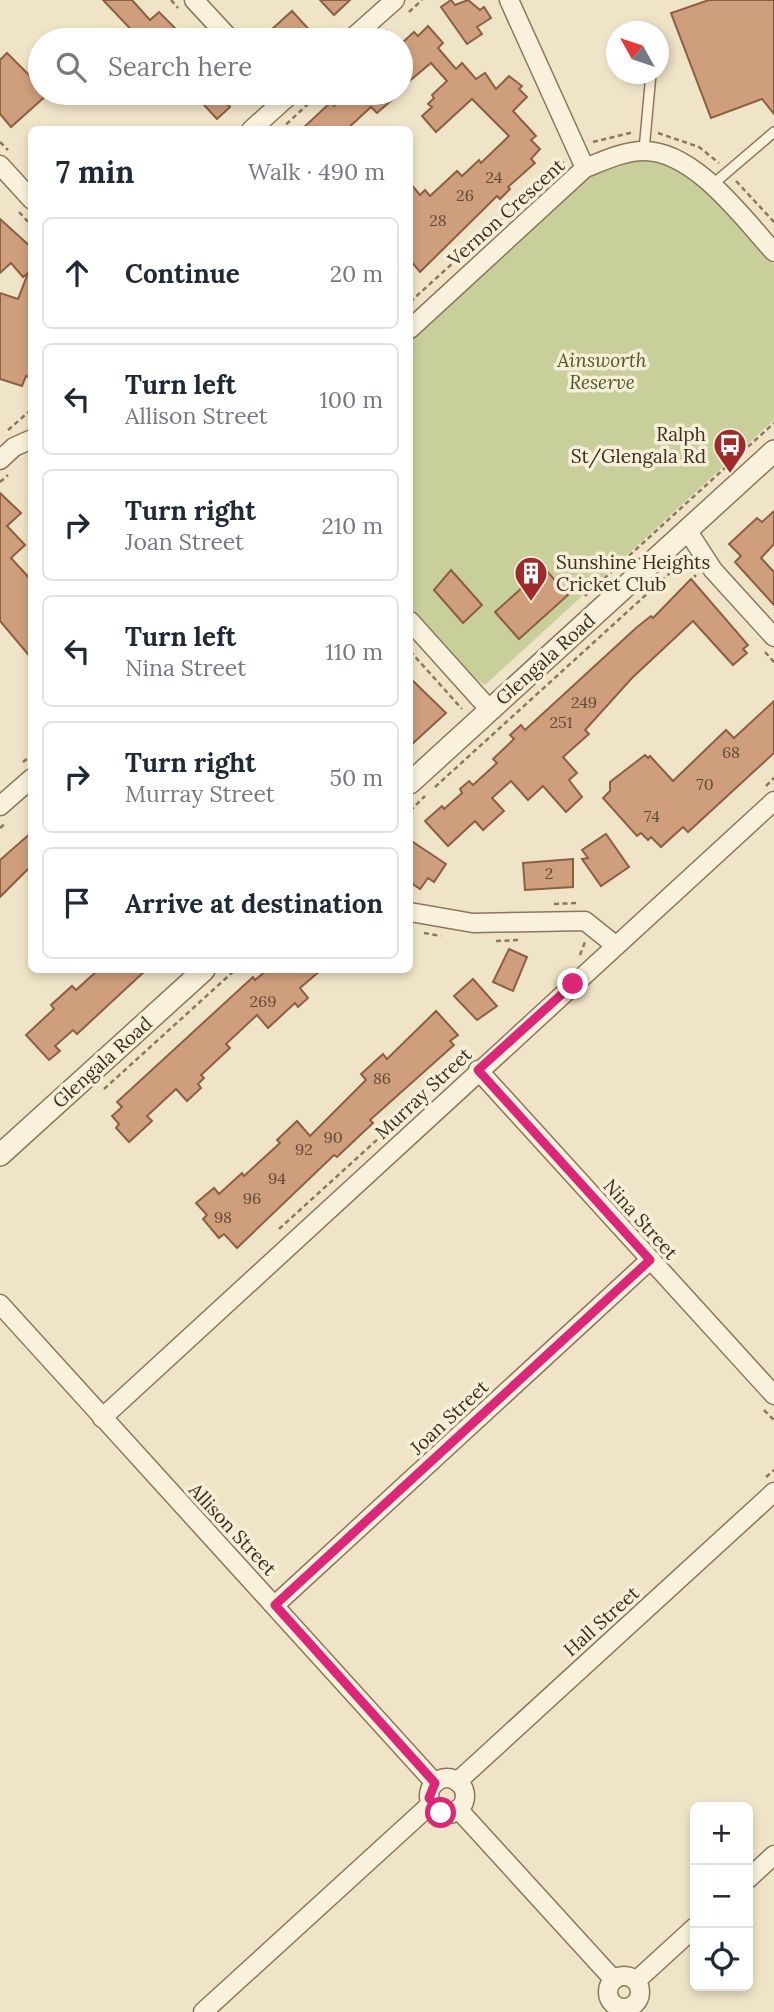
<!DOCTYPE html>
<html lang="en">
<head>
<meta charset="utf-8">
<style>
	:root { --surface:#fff; --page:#f6f6f7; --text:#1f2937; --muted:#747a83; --line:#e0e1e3 }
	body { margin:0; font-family:Lora,serif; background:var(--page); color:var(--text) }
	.controls { position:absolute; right:21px; bottom:21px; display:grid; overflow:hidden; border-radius:10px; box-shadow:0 4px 10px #0003 }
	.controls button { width:63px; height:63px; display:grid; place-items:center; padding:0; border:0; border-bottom:2px solid var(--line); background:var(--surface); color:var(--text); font:35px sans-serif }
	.compass { position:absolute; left:606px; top:21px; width:63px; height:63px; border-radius:50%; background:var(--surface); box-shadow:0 4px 10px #0003; rotate:310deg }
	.stop { position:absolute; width:21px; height:21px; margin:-16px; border:5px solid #db2777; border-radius:50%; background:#fff }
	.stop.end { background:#db2777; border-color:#fff; box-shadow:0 2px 7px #0008 }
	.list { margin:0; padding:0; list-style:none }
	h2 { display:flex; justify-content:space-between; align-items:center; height:91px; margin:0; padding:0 28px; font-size:30px }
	h2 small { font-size:23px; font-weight:400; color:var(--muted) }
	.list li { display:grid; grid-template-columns:46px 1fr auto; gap:21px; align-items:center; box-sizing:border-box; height:112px; margin:0 14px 14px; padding:0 14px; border:2px solid var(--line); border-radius:10px }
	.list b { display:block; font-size:26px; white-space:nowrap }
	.list p { margin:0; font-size:23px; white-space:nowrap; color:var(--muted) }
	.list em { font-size:23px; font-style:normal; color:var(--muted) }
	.icon { flex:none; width:38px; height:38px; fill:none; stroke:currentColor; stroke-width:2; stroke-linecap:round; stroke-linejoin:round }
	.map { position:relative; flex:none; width:774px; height:2012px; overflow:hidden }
	.search { position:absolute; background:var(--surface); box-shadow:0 4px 10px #0003; left:28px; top:28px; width:385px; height:77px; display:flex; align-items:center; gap:18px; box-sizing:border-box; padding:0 24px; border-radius:38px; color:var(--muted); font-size:26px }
	.panel { position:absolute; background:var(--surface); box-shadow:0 4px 10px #0003; left:28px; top:126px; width:385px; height:847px; border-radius:10px }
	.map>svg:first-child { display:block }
	.green { fill:#c9cf9b }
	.building { fill:#cf9f7d; stroke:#8d5f41; stroke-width:2 }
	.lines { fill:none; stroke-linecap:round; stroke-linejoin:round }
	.service-casing { stroke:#8d765c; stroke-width:12 }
	.minor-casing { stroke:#8d765c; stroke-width:21 }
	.tertiary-casing { stroke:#8d765c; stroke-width:24 }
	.path { stroke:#8d765c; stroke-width:2.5; stroke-dasharray:5 3.5; stroke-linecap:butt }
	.service { stroke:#faf1dc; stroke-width:9 }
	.minor { stroke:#faf1dc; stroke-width:18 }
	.tertiary { stroke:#faf1dc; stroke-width:21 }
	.route { stroke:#db2777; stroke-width:9 }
	.labels { text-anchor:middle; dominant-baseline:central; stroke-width:7; stroke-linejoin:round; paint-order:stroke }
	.number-label { font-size:16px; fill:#624a37 }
	.street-label { font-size:19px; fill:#3d2e20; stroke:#f7eed8 }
	.park-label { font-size:19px; font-style:italic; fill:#4d5a26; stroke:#f7eed8 }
	.poi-label { font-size:19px; fill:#3d2e20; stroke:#f7eed8; text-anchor:end }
</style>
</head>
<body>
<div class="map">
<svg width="774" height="2012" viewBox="0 0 774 2012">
	<rect width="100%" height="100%" fill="#f0e4c8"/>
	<path class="green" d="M641,160C701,166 737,223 774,265V420L485,685L469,674L410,609V340L590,177L627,162Z"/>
	<g class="building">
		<path d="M103,0H132L150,20L159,12L187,40H141Z"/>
		<path d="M320,0H350L334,15Z"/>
		<path d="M451,0L455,5L468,0L480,10L484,7L491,18L477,27L482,34L467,44L441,7Z"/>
		<path d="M709,0H774V114L762,99L711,118L671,13Z"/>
		<path d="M292,11L313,34L306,40H260Z"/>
		<path d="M428,26L443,43L438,48L456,69L462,63L476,79L485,73L496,89L509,76L522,86L519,89L527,97L513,111L536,136L531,140L540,149L531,159L535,163L508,187L510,189L500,199L497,196L420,272L410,260V183L420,195L425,190L430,196L457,171L462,176L479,160L481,163L509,136L472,99L436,132L422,116L432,107L428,104L434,98L432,95L447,81L431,63L401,88V44L414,32L418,36Z"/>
		<path d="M7,53L40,86V93L48,94L11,127L0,114V60Z"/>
		<path d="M193,93H217L230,107L217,119Z"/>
		<path d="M348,93H400L377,113L371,107L346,130H301L331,102L334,106Z"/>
		<path d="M0,219L32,248V378L26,376L22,386L0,379V293L18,299L28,273L23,277L11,263L0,273Z"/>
		<path d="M0,493L21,513L7,526L25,545L11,558L32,581V659L0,621Z"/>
		<path d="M774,511V544L761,558L774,572V605L735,562L741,556L729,544L757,518L762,522Z"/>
		<path d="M544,568L568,595L519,639L495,612Z"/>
		<path d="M451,570L482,605L463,623L434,590Z"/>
		<path d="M691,579L748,645L743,649L747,653L733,665L693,621L632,678L585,730L589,734L563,757L577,773L569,780L582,797L566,812L543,786L528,800L511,781L492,798L504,811L483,830L475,821L448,846L425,821L442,806L444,809L462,793L460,789L469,781L473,785L497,763L493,759L514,739L510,735L521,725L525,730L636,628L651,616L653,618Z"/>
		<path d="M410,678L446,713L410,746Z"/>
		<path d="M774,701V753L688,832L683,827L661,847L651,837L648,840L641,833L637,836L603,798L610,791V782L645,755L648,758L650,756L673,781L726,730L734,738Z"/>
		<path d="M32,832V865L0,897V860Z"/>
		<path d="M606,834L629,867L601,886L582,859L588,858L582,850Z"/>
		<path d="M410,840L446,864L434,882L428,878L420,889L410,882Z"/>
		<path d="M573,859V887L525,890L523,863Z"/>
		<path d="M509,949L527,957L513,991L493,982Z"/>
		<path d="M98,970H146L77,1034L73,1030L55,1046L60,1051L49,1060L26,1035L54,1009L51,1005L72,986L76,990Z"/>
		<path d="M267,970H321L300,988L308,998L298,1007L295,1003L268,1028L257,1015L226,1044L230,1048L201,1075L204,1078L198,1084L201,1088L187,1101L176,1089L147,1116L152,1121L129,1142L116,1128L119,1124L112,1116L122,1107L117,1102L253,977L255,980Z"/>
		<path d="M473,979L497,1006L477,1020L454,996Z"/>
		<path d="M436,1011L458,1035L450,1041L454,1045L370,1120L373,1123L337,1157L334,1155L237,1248L224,1234L219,1238L203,1219L207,1215L196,1203L214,1188L219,1194L242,1173L244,1176L280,1143L277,1140L297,1121L310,1136L366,1080L361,1074L383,1054L387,1059Z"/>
	</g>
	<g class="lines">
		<defs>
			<g id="service">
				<path d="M644,150L651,74"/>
				<path d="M712,185L774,132"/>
			</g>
			<g id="minor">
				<path d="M194,0L231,40"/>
				<path d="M509,0L585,168"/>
				<path d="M350,40L395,0"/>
				<path d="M251,130L292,93"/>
				<path d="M0,165L32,200"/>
				<path d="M410,329L585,168C603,161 624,151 643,151C694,150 743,218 774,252"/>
				<path d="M0,460L14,447L32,439"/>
				<path d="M687,530L713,570L774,637"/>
				<path d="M410,621L490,710"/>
				<path d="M0,806L32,778"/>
				<path d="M410,912L473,923L585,921L615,945"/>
				<path d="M478,1070L774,1395"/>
				<path d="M0,1304L435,1783"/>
				<path d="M102,1418L774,801"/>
				<path d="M275,1605L650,1260"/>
				<circle cx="447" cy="1796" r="18"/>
				<path d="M457,1782L774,1492"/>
				<path d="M458,1809L614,1980"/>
				<path d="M748,1879L774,1855"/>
				<circle cx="624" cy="1992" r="16"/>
				<path d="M636,1981L695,1927"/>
				<path d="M203,2012L431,1804"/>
			</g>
			<g id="tertiary">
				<path d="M410,783L774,451"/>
				<path d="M0,1155L204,970"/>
			</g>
		</defs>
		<use href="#service" class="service-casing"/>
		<use href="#minor" class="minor-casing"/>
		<use href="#tertiary" class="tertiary-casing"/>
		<g class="path">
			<path d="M171,0L178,8"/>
			<path d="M409,12L422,0"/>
			<path d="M246,32L253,40"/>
			<path d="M378,40L388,30"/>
			<path d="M256,102L263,93"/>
			<path d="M280,130L320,93"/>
			<path d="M658,133L699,147L719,163"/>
			<path d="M0,142L8,150"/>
			<path d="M593,142L634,132"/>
			<path d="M736,181L774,222"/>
			<path d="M19,212L32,226"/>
			<path d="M410,302L564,162"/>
			<path d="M8,430L32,409"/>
			<path d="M0,482L8,475"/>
			<path d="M683,562L696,577"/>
			<path d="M585,596L774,423"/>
			<path d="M410,651L462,709"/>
			<path d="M765,652L774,662"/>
			<path d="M23,762L32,755"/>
			<path d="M766,786L774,778"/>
			<path d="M435,787L682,562"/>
			<path d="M410,811L425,796"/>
			<path d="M0,828L6,823"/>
			<path d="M554,904L576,903"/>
			<path d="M424,933L441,936"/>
			<path d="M496,941L521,940"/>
			<path d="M580,955L585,942"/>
			<path d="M104,1089L235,970"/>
			<path d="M279,1229L424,1097"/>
			<path d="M764,1410L774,1420"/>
			<path d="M766,1477L774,1470"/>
		</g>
		<use href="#service" class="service"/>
		<use href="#minor" class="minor"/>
		<use href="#tertiary" class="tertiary"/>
	</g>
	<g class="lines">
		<path class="route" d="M441,1813L429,1798L435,1783L275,1605L650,1260L478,1070L573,984"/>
	</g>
	<defs>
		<symbol id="bus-pin" viewBox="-11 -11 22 30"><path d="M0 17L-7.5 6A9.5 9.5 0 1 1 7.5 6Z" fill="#9e2a2b" stroke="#f7eed8"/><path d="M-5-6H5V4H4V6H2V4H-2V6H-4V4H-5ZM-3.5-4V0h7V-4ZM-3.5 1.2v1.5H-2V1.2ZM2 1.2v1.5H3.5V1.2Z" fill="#fff"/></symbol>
		<symbol id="building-pin" viewBox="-11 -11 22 30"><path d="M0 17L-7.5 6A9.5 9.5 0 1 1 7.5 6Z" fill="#9e2a2b" stroke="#f7eed8"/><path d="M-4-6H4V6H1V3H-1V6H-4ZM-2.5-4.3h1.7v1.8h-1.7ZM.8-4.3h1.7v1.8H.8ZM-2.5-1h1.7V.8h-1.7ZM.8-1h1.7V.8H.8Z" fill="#fff"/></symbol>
	</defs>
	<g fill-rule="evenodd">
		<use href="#bus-pin" x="711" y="426" width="38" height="52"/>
		<use href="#building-pin" x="512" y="554" width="38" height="52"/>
	</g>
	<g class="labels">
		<g class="number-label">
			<text x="494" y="177">24</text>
			<text x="465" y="195">26</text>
			<text x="438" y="220">28</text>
			<text x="584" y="702">249</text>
			<text x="561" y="722">251</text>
			<text x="731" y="752">68</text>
			<text x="705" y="784">70</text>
			<text x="652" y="816">74</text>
			<text x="549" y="873">2</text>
			<text x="263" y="1001">269</text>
			<text x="382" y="1078">86</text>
			<text x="333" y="1137">90</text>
			<text x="304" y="1149">92</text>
			<text x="277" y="1178">94</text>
			<text x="252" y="1198">96</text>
			<text x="223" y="1217">98</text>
		</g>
		<g class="street-label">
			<text transform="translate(506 212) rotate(-42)">Vernon Crescent</text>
			<text transform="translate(545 659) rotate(-42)">Glengala Road</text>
			<text transform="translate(102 1062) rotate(-42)">Glengala Road</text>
			<text transform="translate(423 1093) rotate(-43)">Murray Street</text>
			<text transform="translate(641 1219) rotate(48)">Nina Street</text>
			<text transform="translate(449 1417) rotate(-43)">Joan Street</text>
			<text transform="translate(233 1529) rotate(47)">Allison Street</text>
			<text transform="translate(601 1621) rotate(-42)">Hall Street</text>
		</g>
		<g class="park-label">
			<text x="602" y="360">Ainsworth<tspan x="602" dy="22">Reserve</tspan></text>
		</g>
		<g class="poi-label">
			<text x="706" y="434">Ralph<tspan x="706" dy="22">St/Glengala Rd</tspan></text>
			<text x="556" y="562" text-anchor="start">Sunshine Heights<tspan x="556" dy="22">Cricket Club</tspan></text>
		</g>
	</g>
</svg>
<div class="controls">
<button>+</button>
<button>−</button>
<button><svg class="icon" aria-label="locate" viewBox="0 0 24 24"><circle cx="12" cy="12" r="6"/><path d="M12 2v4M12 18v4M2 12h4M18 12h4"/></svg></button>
</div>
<svg class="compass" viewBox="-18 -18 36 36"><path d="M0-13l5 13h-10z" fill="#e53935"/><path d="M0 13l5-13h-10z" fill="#747a83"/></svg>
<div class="stop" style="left:441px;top:1813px"></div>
<div class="stop end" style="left:573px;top:984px"></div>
<div class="search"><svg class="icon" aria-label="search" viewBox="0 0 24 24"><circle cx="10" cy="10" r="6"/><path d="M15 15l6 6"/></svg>Search here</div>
<section class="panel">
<h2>7 min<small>Walk · 490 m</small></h2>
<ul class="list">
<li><svg class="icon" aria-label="ahead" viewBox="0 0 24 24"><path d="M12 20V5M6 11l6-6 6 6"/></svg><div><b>Continue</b></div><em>20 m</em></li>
<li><svg class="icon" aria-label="left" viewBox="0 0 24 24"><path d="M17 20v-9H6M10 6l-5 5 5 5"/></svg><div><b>Turn left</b><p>Allison Street</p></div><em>100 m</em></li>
<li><svg class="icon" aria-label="right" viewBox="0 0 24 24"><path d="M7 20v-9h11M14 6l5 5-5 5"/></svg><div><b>Turn right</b><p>Joan Street</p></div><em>210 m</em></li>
<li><svg class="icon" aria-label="left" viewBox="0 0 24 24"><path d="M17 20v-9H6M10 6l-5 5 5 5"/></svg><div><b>Turn left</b><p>Nina Street</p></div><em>110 m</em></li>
<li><svg class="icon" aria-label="right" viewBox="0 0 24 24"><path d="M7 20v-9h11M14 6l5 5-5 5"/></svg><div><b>Turn right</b><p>Murray Street</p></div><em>50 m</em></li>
<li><svg class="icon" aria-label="arrive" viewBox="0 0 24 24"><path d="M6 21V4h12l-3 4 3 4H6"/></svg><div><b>Arrive at destination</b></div></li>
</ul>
</section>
</div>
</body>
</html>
